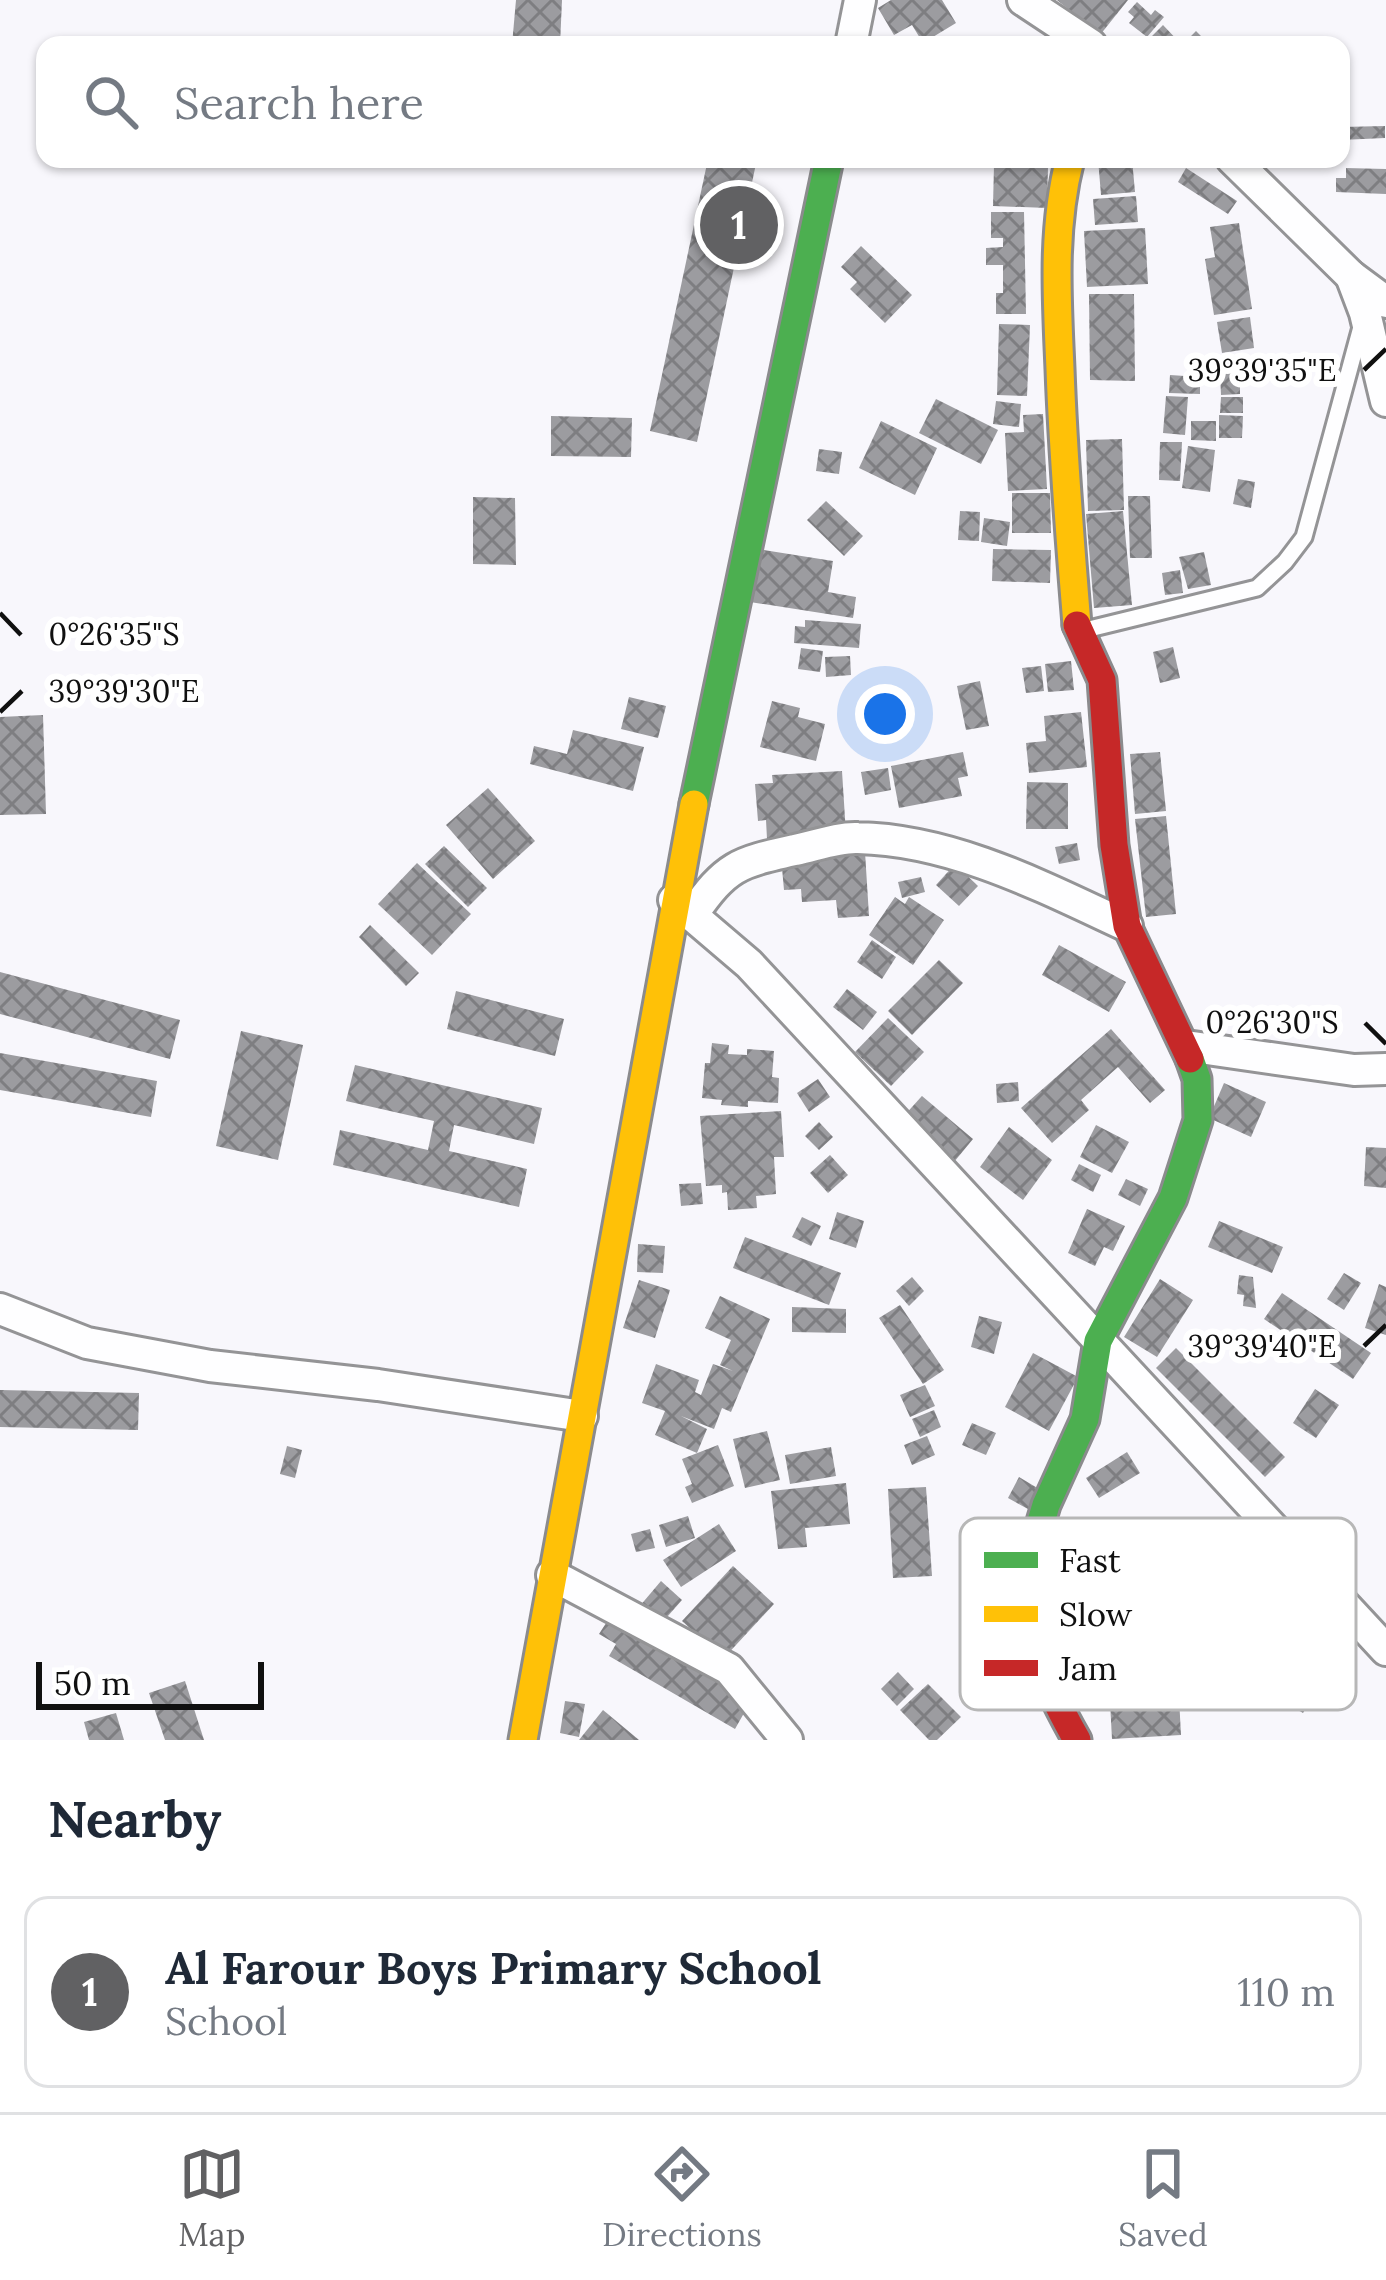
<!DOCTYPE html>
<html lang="en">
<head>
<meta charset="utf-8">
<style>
	:root { --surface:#fff; --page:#f2f2f3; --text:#1f2937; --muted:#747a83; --line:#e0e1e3; --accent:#616163 }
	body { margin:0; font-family:Lora,serif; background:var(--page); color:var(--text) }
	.scale { position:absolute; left:36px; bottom:30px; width:228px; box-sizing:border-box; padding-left:12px; border:6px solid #101010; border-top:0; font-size:33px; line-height:42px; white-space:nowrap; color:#101010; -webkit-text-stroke:9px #fff; paint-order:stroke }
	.you { position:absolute; left:885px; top:714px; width:42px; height:42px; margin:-30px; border:9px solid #fff; border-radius:50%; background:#1a73e8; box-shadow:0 0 0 18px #1a73e833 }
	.badge { display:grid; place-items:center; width:78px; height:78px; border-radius:50%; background:var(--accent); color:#fff; font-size:39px; font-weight:700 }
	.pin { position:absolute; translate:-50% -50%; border:6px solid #fff; box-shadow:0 3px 12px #0006 }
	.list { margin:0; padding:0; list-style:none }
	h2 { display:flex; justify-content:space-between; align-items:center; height:156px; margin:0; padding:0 48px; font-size:51px }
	h2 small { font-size:39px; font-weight:400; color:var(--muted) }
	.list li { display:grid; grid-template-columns:78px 1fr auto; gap:36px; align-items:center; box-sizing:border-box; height:192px; margin:0 24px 24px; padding:0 24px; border:3px solid var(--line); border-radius:24px }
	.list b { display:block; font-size:45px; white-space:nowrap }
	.list p { margin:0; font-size:39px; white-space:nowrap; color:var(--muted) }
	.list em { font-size:39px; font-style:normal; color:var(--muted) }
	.icon { flex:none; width:66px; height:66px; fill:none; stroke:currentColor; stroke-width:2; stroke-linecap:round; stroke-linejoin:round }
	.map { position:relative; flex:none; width:1386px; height:1740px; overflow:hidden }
	.search { position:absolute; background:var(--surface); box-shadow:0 3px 9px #0004; left:36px; right:36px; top:36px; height:132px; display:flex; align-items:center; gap:30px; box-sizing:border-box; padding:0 42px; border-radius:24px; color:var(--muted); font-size:45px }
	.sheet { height:372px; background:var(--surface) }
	nav { display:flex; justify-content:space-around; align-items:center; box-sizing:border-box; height:168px; border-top:3px solid var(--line); background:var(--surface); font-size:33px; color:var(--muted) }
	nav a { display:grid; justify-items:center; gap:6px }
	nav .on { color:var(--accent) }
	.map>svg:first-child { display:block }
	.building { fill:url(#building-cross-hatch) }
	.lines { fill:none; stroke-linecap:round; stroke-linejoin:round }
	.lane-casing { stroke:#949496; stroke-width:21 }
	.street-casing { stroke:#949496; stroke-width:36 }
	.fast-casing { stroke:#8b8b8d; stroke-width:33 }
	.slow-casing { stroke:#8b8b8d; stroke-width:33 }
	.jam-casing { stroke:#8b8b8d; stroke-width:33 }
	.lane { stroke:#fefeff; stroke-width:15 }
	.street { stroke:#fefeff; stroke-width:30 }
	.fast { stroke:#4caf50; stroke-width:27 }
	.slow { stroke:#ffc107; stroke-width:27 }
	.jam { stroke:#c62828; stroke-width:27 }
	.ticks { fill:none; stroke:#101010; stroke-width:4.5 }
	.key { fill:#fff; stroke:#b7b7b7; stroke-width:3 }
	.key-label { font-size:33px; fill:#101010 }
	.ticks-label { font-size:30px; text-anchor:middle; fill:#101010; stroke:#fff; stroke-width:12; stroke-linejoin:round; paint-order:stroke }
</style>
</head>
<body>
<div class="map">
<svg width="1386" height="1740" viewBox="0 0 1386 1740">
	<defs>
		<pattern id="building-cross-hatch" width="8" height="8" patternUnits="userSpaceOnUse" patternTransform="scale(3)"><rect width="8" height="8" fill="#9c9ca0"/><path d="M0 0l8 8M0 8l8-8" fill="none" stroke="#7e7e81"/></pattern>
	</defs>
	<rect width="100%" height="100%" fill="#f8f7fc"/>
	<g class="building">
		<path d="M516,0H562L560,45H512Z"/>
		<path d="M891,0H942L956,23L923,43L912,25L894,35L878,8Z"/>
		<path d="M1057,0H1128L1100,35Z"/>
		<path d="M1137,2L1151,15L1155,10L1164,17L1147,37L1129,23L1134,17L1128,12Z"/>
		<path d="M1163,25L1182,45L1196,31L1210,45H1156L1150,38Z"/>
		<path d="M1385,126V138L1341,140V127Z"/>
		<path d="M708,159H757L697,442L650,431Z"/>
		<path d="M1098,159H1132L1135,192L1101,195Z"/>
		<path d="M994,165L1048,167L1047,208L993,206Z"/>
		<path d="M1186,168L1237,201L1228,214L1178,182Z"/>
		<path d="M1346,168L1386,169V194L1336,192V178H1346Z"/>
		<path d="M1136,196L1138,222L1095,225L1093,199Z"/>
		<path d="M991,212H1024L1026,314H996V293H1003V265H986V248L1003,247V238H991Z"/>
		<path d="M1239,223L1252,309L1214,315L1205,259L1215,257L1210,227Z"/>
		<path d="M1145,228L1148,284L1087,287L1084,231Z"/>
		<path d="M861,246L912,295L885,323L850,289L857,282L841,267Z"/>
		<path d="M1089,294H1134L1135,381L1090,380Z"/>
		<path d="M1250,317L1254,348L1222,353L1217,322Z"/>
		<path d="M999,324L1030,325L1027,396L997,395Z"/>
		<path d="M1240,371V394L1221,395L1220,372Z"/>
		<path d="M1170,375L1200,377V394L1169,393Z"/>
		<path d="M1166,396L1188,397L1185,435L1163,433Z"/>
		<path d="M1221,397H1243V413H1220Z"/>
		<path d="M936,399L998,430L981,464L919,433Z"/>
		<path d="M996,401L1021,404L1019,427L993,424Z"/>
		<path d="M1043,414L1047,489L1008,491L1005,433L1024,432L1023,415Z"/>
		<path d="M1219,415L1243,416L1242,438H1219Z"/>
		<path d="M551,416L632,418L631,457L551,456Z"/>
		<path d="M881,421L937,448L915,495L859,468Z"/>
		<path d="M1191,421H1216V441L1191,440Z"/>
		<path d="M1122,439L1124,510L1088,511L1086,440Z"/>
		<path d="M1160,442H1182L1180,481L1159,480Z"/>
		<path d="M1188,446L1215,450L1210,492L1182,488Z"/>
		<path d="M819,449L842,452L839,474L816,471Z"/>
		<path d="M1238,479L1255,482L1251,508L1233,504Z"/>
		<path d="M1012,493H1050L1051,533H1012Z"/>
		<path d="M1128,496H1150L1152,558H1130Z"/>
		<path d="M473,497L515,498L516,565L473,564Z"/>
		<path d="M826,501L863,536L844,556L807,520Z"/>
		<path d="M960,511L980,512L979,541L958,540Z"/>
		<path d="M1123,511L1132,605L1094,608L1086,514Z"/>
		<path d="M984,518L1010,522L1007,546L981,542Z"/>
		<path d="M758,549L833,561L828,592L856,597L853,618L750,602Z"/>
		<path d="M993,549L1051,550L1050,583L992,581Z"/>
		<path d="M1204,552L1211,585L1188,589L1179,557Z"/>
		<path d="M1180,570L1183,593L1165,595L1162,573Z"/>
		<path d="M805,620L861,624L859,648L794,643L795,626L805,627Z"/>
		<path d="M1173,647L1180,678L1160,683L1153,652Z"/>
		<path d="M801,648L823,651L820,672L798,669Z"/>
		<path d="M850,656L851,675L826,677L825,657Z"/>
		<path d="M1071,661L1074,690L1048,692L1045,664Z"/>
		<path d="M1041,666L1044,691L1026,693L1022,668Z"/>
		<path d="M980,681L989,726L966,730L957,686Z"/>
		<path d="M629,697L666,706L658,738L621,729Z"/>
		<path d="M772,701L800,708L798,717L825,724L816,761L760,747Z"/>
		<path d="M1081,712L1087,767L1029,773L1026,743L1046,741L1044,716Z"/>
		<path d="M43,715L46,814L0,815V717Z"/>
		<path d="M573,730L644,747L633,791L530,764L534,746L567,754Z"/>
		<path d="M963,752L968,776L958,778L962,796L899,808L891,766Z"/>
		<path d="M1160,752L1166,811L1135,814L1130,754Z"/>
		<path d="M888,768L891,790L865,795L861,772Z"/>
		<path d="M842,771L846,834L767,839L766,820L758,821L755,784L773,783L772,775Z"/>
		<path d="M1027,782L1068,783V829H1026Z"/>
		<path d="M488,788L535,841L493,879L446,825Z"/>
		<path d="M1166,816L1176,914L1146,917L1135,819Z"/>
		<path d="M1077,843L1080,860L1059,864L1055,847Z"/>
		<path d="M444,846L487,888L468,907L425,864Z"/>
		<path d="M865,852L869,916L838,918L836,900L802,902L801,889L784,890L781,857Z"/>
		<path d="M417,863L471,914L432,955L378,904Z"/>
		<path d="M955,864L978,886L959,906L936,885Z"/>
		<path d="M921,877L925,892L902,898L898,882Z"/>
		<path d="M895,897L905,904L909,897L944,920L913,965L869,935Z"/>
		<path d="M370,925L419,973L406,986L359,937Z"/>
		<path d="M872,940L896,957L882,979L857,962Z"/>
		<path d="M1059,945L1126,982L1109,1012L1042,975Z"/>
		<path d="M939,960L963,983L912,1035L888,1011Z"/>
		<path d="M0,972L180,1020L170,1059L0,1014Z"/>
		<path d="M847,989L877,1012L863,1030L833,1007Z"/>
		<path d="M456,991L564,1019L555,1056L447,1029Z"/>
		<path d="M888,1018L924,1052L891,1086L855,1052Z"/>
		<path d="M1111,1029L1165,1090L1150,1103L1118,1067L1081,1100L1089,1110L1052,1143L1021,1108Z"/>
		<path d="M241,1031L303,1045L278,1160L216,1146Z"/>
		<path d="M712,1043L729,1045L728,1054L747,1055V1049L774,1051L772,1077L779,1078L778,1103L748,1101V1107L721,1105L722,1100L702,1098L705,1063H710Z"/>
		<path d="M0,1053L157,1081L151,1117L0,1090Z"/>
		<path d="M355,1065L542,1108L534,1144L454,1125L449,1151L527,1169L519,1207L333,1165L340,1130L428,1150L434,1121L346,1101Z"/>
		<path d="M818,1079L830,1097L809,1112L797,1093Z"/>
		<path d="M1018,1082L1019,1101L997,1103L996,1084Z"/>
		<path d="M1224,1083L1266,1102L1251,1137L1209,1118Z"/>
		<path d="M922,1096L973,1139L954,1162L902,1118Z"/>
		<path d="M781,1111L784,1157H774L776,1194L756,1196L757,1208L728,1210L727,1192L722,1193V1185L706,1186L700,1116Z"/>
		<path d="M819,1122L833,1137L819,1150L805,1136Z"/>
		<path d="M1096,1125L1129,1142L1112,1173L1080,1157Z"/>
		<path d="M1009,1127L1052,1160L1023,1200L980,1167Z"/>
		<path d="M1366,1147L1386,1148V1188L1364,1186Z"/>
		<path d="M830,1155L848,1175L828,1193L810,1173Z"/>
		<path d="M1079,1164L1101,1175L1093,1192L1071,1180Z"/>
		<path d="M1126,1179L1148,1189L1140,1206L1118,1195Z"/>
		<path d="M701,1183L703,1204L681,1206L679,1184Z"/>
		<path d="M1087,1209L1125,1226L1113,1251L1104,1247L1095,1266L1068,1253Z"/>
		<path d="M837,1212L864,1221L856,1248L829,1239Z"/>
		<path d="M802,1217L821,1226L811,1246L792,1237Z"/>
		<path d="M1219,1221L1283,1247L1272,1273L1208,1247Z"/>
		<path d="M745,1237L841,1273L829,1305L733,1268Z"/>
		<path d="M638,1244L665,1246L663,1273L637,1272Z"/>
		<path d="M1344,1273L1361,1283L1344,1310L1327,1299Z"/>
		<path d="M1239,1275L1253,1277L1256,1308L1243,1306L1244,1295L1237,1294Z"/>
		<path d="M912,1277L924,1291L909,1306L896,1291Z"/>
		<path d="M1160,1279L1193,1300L1157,1357L1124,1337Z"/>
		<path d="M639,1280L670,1290L655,1338L623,1328Z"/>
		<path d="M1379,1284L1386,1287V1335L1365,1328Z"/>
		<path d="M1282,1293L1371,1353L1353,1379L1264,1319Z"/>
		<path d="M720,1296L770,1319L731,1412L722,1408L714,1429L681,1416L707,1429L697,1453L655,1435L665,1411L642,1403L656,1364L699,1380L695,1392L701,1395L713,1364L733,1371L720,1365L731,1340L705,1328Z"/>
		<path d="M900,1305L944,1370L923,1384L879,1318Z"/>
		<path d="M792,1307L846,1309V1333L792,1332Z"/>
		<path d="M979,1316L1002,1322L994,1354L971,1347Z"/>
		<path d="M1176,1348L1285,1457L1265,1477L1156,1368Z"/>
		<path d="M1033,1353L1078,1377L1049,1431L1005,1407Z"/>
		<path d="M925,1385L935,1406L910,1417L900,1395Z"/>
		<path d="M1315,1389L1339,1405L1316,1438L1293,1423Z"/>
		<path d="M0,1390L139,1393L138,1430L0,1427Z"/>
		<path d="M934,1410L941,1427L920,1437L912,1419Z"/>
		<path d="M972,1423L996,1433L986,1455L962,1445Z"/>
		<path d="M767,1431L780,1480L745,1488L733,1439Z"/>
		<path d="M927,1436L935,1455L912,1465L904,1445Z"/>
		<path d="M718,1445L734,1486L692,1503L685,1487L692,1484L682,1459Z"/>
		<path d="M287,1446L302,1450L295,1478L280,1474Z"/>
		<path d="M831,1447L836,1476L790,1484L785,1455Z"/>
		<path d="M1127,1452L1140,1473L1099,1498L1086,1478Z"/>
		<path d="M1019,1477L1039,1489L1028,1509L1008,1498Z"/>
		<path d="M846,1483L850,1524L805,1528L807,1547L778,1549L771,1491Z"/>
		<path d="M926,1487L932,1576L893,1578L888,1489Z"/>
		<path d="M688,1516L695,1538L666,1547L659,1525Z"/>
		<path d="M719,1524L736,1551L681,1587L663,1560Z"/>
		<path d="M650,1529L655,1548L636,1552L631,1534Z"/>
		<path d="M733,1566L774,1604L723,1659L682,1621Z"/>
		<path d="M661,1581L682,1600L660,1625L639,1607Z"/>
		<path d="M610,1617L752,1699L735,1729L609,1656L616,1644L599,1634Z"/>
		<path d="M1297,1671L1320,1684L1303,1713L1280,1700Z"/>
		<path d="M898,1672L914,1689L897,1706L881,1689Z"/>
		<path d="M185,1681L204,1740H165L149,1693Z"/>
		<path d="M928,1684L961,1717L937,1740H929L900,1710Z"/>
		<path d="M1179,1698L1181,1735L1112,1739L1110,1702Z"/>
		<path d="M565,1701L585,1704L579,1737L560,1733Z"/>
		<path d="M603,1710L639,1740H579Z"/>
		<path d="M116,1713L124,1740H89L84,1722Z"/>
	</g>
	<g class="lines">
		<defs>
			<path id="lane" d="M1081,631L1257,588L1285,562L1304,537L1361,327"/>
			<g id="street">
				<path d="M1023,0L1091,45"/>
				<path d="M851,45L860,0"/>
				<path d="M1232,159L1351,276L1386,302"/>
				<path d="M1351,276L1365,313L1386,401"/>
				<path d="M674,900L749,964L1386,1650"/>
				<path d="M692,915C727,865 737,863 795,850C815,846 838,837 858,838C953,840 1043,887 1127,926"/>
				<path d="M1186,1046L1354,1070L1386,1069"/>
				<path d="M0,1309L87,1343L210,1366L378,1385L582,1416"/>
				<path d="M552,1575L729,1669L787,1740"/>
			</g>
			<g id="fast">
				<path d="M694,804L829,159"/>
				<path d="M1030,1559L1046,1505L1085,1419L1098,1341L1173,1198L1198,1120L1197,1079L1190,1059"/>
			</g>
			<g id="slow">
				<path d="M1070,159C1052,228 1057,298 1060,369C1063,454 1070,540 1077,625"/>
				<path d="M523,1740L694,804"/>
			</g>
			<g id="jam">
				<path d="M1077,625L1102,680L1114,845L1127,926L1190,1059"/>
				<path d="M1030,1559C1013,1619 1048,1689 1077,1740"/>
			</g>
		</defs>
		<use href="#lane" class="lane-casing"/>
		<use href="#street" class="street-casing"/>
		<use href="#fast" class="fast-casing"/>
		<use href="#slow" class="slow-casing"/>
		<use href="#jam" class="jam-casing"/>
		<use href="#lane" class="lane"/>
		<use href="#street" class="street"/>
		<use href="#fast" class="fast"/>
		<use href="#slow" class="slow"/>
		<use href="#jam" class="jam"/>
	</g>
	<path class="ticks" d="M1364,370L1386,349M0,613L21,635M0,712L22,691M1365,1023L1386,1044M1364,1346L1386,1325"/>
	<rect x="960" y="1518" width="396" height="192" rx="18" class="key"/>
	<rect x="984" y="1552" width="54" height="16" fill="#4caf50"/>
	<rect x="984" y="1606" width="54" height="16" fill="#ffc107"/>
	<rect x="984" y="1660" width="54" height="16" fill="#c62828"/>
	<g class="key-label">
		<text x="1059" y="1572">Fast</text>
		<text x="1059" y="1626">Slow</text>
		<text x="1059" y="1680">Jam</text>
	</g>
	<g class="ticks-label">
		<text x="1262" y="381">39°39'35"E</text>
		<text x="114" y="645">0°26'35"S</text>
		<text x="124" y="702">39°39'30"E</text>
		<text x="1272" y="1033">0°26'30"S</text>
		<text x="1262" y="1357">39°39'40"E</text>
	</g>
</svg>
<div class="scale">50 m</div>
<div class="you"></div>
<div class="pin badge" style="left:739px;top:225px">1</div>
<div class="search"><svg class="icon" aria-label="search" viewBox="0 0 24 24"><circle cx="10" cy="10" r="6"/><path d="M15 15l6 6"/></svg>Search here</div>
</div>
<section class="sheet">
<h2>Nearby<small></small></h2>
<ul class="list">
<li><span class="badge">1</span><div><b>Al Farour Boys Primary School</b><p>School</p></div><em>110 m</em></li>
</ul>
</section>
<nav>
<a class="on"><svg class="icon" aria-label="map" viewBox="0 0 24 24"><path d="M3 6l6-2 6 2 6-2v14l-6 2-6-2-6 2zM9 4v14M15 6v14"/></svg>Map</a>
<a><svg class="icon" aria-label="directions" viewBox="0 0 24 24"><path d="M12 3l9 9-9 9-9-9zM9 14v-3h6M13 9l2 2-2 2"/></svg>Directions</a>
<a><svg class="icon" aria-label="saved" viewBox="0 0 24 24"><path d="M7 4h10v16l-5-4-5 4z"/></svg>Saved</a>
</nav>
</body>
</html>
